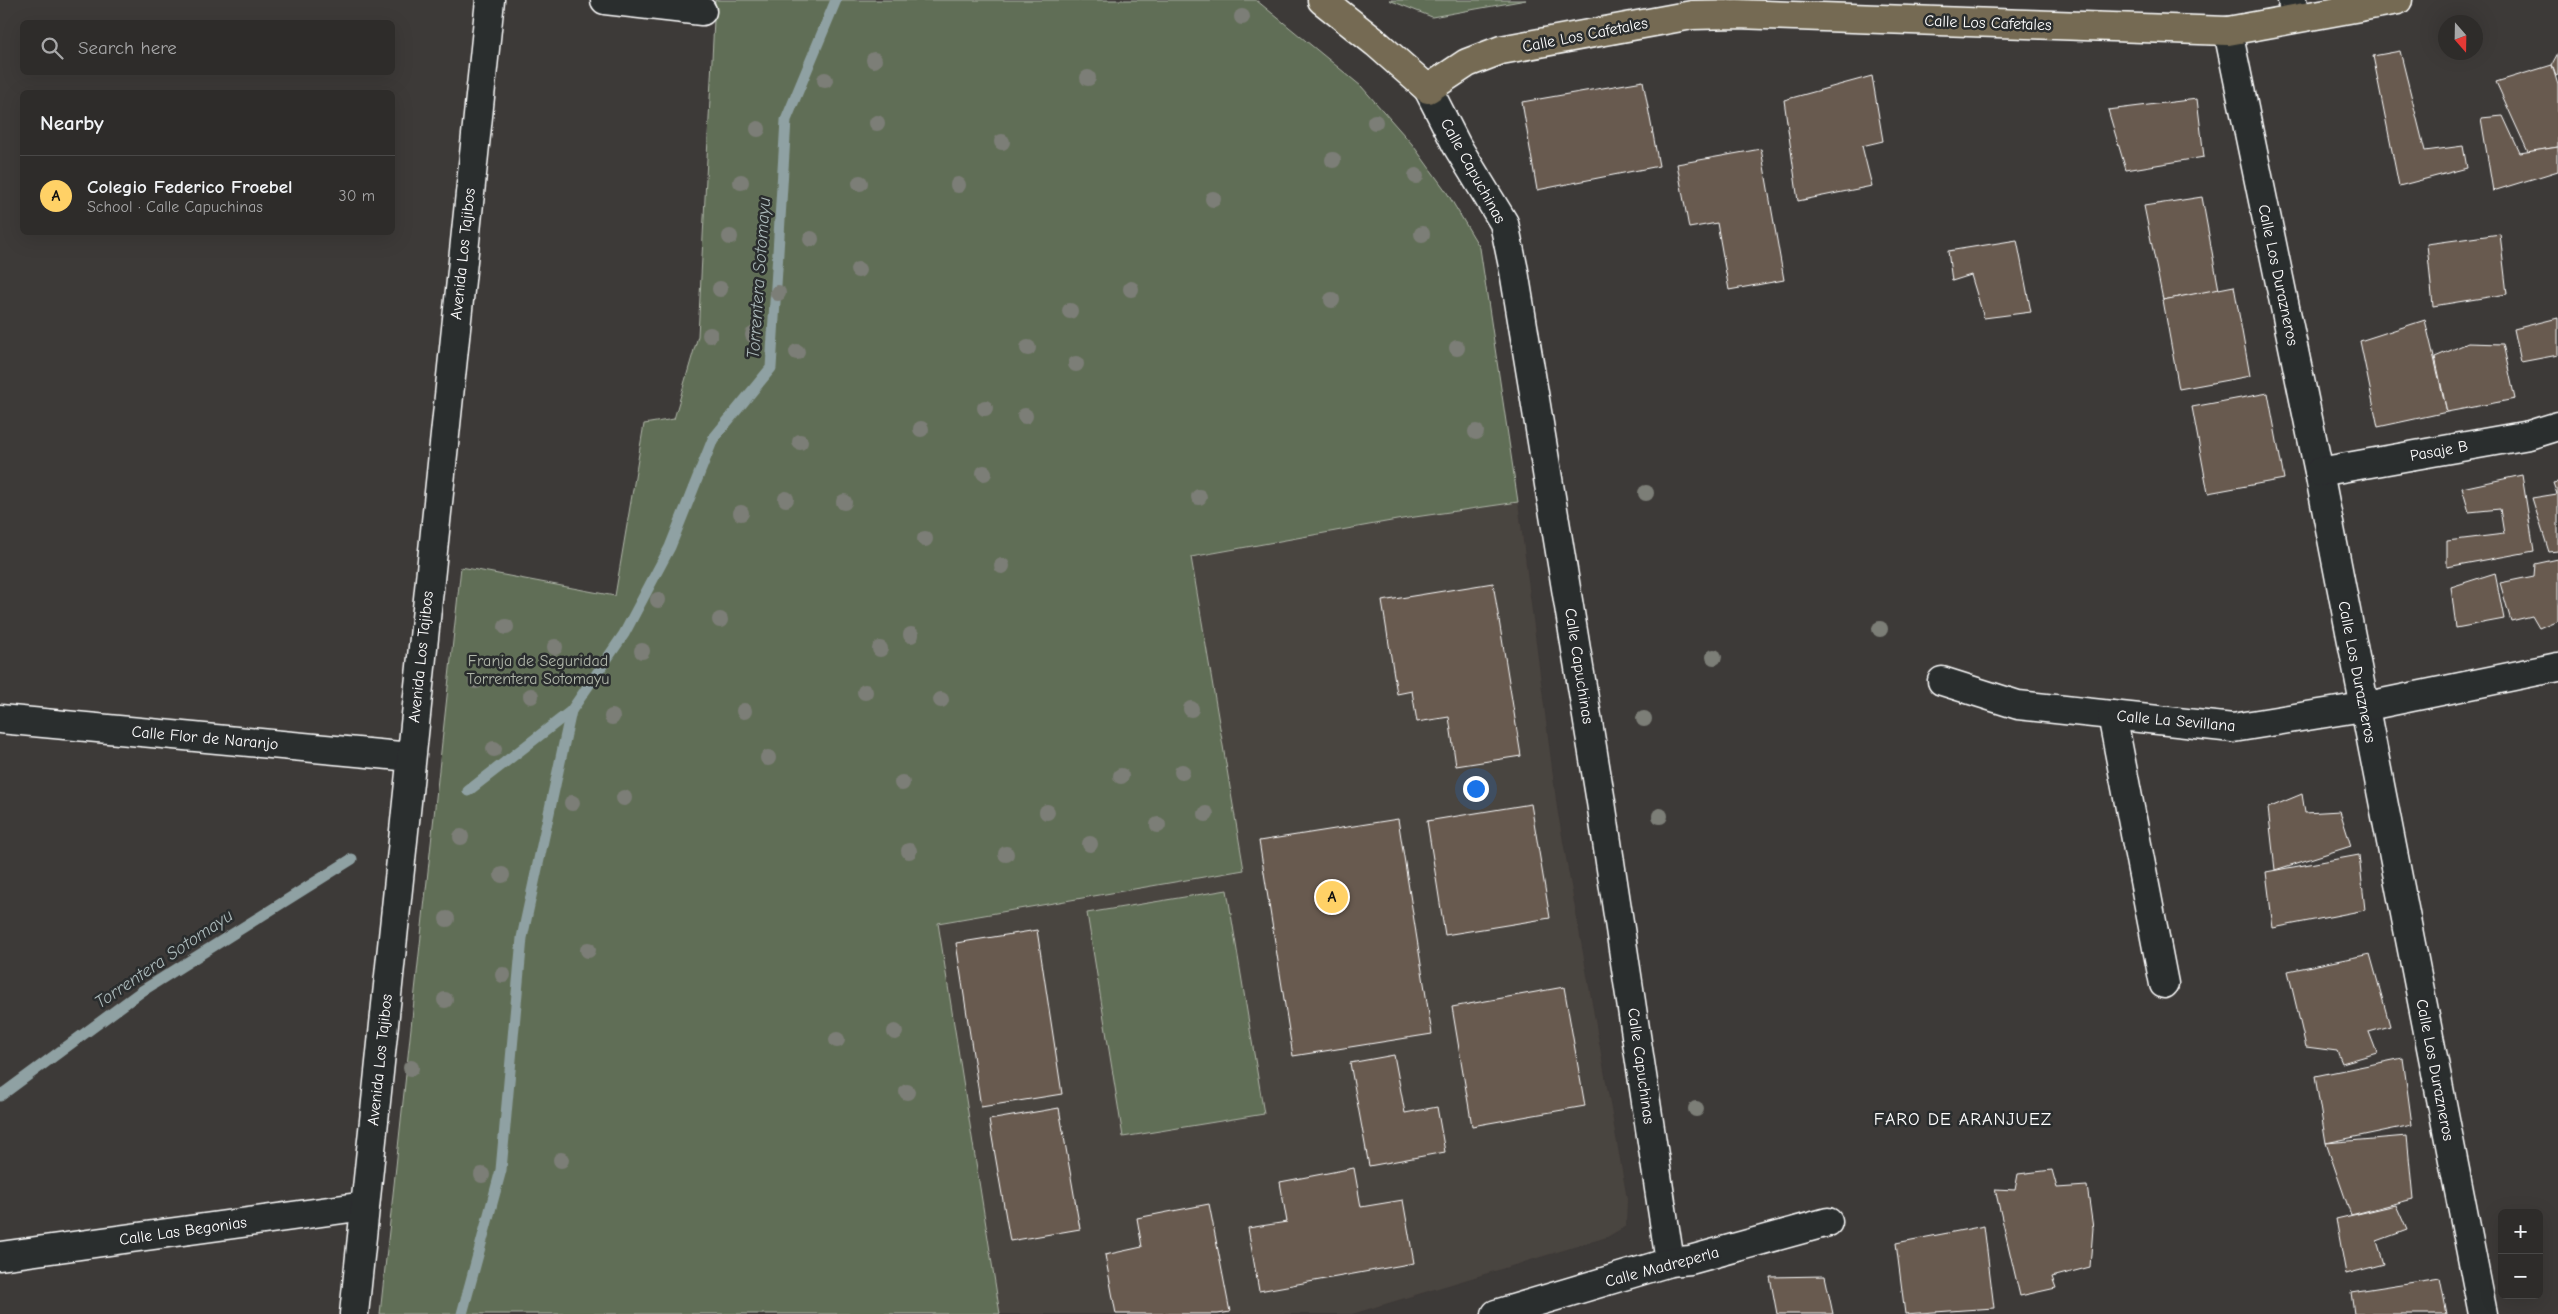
<!DOCTYPE html>
<html lang="en">
<head>
<meta charset="utf-8">
<style>
	:root { --surface:#2e2c2a; --page:#3a3836; --text:#f1f3f6; --muted:#a7a7a8; --line:#494847; --accent:#ffd166 }
	body { margin:0; font-family:"Comic Neue",sans-serif; background:var(--page); color:var(--text) }
	.controls { position:absolute; right:15px; bottom:15px; display:grid; overflow:hidden; border-radius:8px; box-shadow:0 5px 20px #0002 }
	.controls button { width:45px; height:45px; display:grid; place-items:center; padding:0; border:0; border-bottom:1px solid var(--line); background:var(--surface); color:var(--text); font:25px sans-serif }
	.compass { position:absolute; left:2438px; top:15px; width:45px; height:45px; border-radius:50%; background:var(--surface); box-shadow:0 5px 20px #0002; rotate:160deg }
	.you { position:absolute; left:1475px; top:788px; width:18px; height:18px; margin:-12px; border:4px solid #fff; border-radius:50%; background:#1a73e8; box-shadow:0 0 0 8px #1a73e833 }
	.badge { display:grid; place-items:center; width:32px; height:32px; border-radius:50%; background:var(--accent); color:#111; font-size:16px; font-weight:700 }
	.pin { position:absolute; translate:-50% -50%; border:2px solid #fff; box-shadow:0 1px 5px #0006 }
	.list { margin:0; padding:0; list-style:none }
	h2 { display:flex; justify-content:space-between; align-items:center; height:65px; margin:0; padding:0 20px; font-size:21px }
	h2 small { font-size:16px; font-weight:400; color:var(--muted) }
	.list li { display:grid; grid-template-columns:32px 1fr auto; gap:15px; align-items:center; box-sizing:border-box; height:80px; padding:0 20px; border-top:1px solid var(--line) }
	.list b { display:block; font-size:19px; white-space:nowrap }
	.list p { margin:0; font-size:16px; white-space:nowrap; color:var(--muted) }
	.list em { font-size:16px; font-style:normal; color:var(--muted) }
	.icon { flex:none; width:28px; height:28px; fill:none; stroke:currentColor; stroke-width:2; stroke-linecap:round; stroke-linejoin:round }
	.map { position:relative; flex:none; width:2558px; height:1314px; overflow:hidden }
	.search { position:absolute; background:var(--surface); box-shadow:0 5px 20px #0002; left:20px; top:20px; width:375px; height:55px; display:flex; align-items:center; gap:12px; box-sizing:border-box; padding:0 18px; border-radius:8px; color:var(--muted); font-size:19px }
	.panel { position:absolute; background:var(--surface); box-shadow:0 5px 20px #0002; left:20px; top:90px; width:375px; height:145px; border-radius:8px }
	.map>svg:first-child { display:block }
	.built { fill:#4a443f }
	.green { fill:#616e56; stroke:#b0b6aa }
	.lines { fill:none; stroke-linecap:round; stroke-linejoin:round }
	.stream { stroke:#8fa1a3; stroke-width:11 }
	.building { fill:#685a4f; stroke:#fff }
	.minor-casing { stroke:#fff; stroke-width:31 }
	.major-casing { stroke:#fff; stroke-width:31 }
	.minor { stroke:#2a2d2e; stroke-width:28 }
	.major { stroke:#746b52; stroke-width:28 }
	.tree { fill:#7c7e77 }
	.labels { text-anchor:middle; dominant-baseline:central; stroke-width:5; stroke-linejoin:round; paint-order:stroke }
	.street-label { font-size:16px; fill:#fff; stroke:#2a2d2e }
	.park-label { font-size:16px; fill:#b0b6aa; stroke:#2a2d2e }
	.water-label { font-size:18px; font-style:italic; fill:#abb9ba; stroke:#2a2d2e }
	.neighbourhood-label { font-size:18px; letter-spacing:1px; fill:#fff; stroke:#2a2d2e }
</style>
</head>
<body>
<div class="map">
<svg width="2558" height="1314" viewBox="0 0 2558 1314">
	<rect width="100%" height="100%" fill="#3d3a38"/>
	<filter id="ink" filterUnits="userSpaceOnUse"><feTurbulence type="fractalNoise" baseFrequency=".02" numOctaves="2"/><feDisplacementMap in="SourceGraphic" scale="10" xChannelSelector="R" yChannelSelector="G"/><feConvolveMatrix kernelMatrix="1 2 1 2 8 2 1 2 1" color-interpolation-filters="sRGB"/></filter>
	<g filter="url(#ink)">
		<path class="built" d="M1518,502L1557,808L1627,1199L1626,1226L1607,1237L1352,1314H1000L938,923L1244,870L1191,557L1408,518Z"/>
		<g class="green">
			<path d="M715,0H1256L1361,86L1412,144L1446,191L1480,248L1518,502L1408,518L1191,557L1244,870L938,923L1000,1314H380L461,567L615,596L644,424L674,419L698,336Z"/>
			<path d="M1389,0H1526L1432,17Z"/>
			<path d="M1227,890L1264,1114L1123,1137L1087,913Z"/>
		</g>
		<g class="lines">
			<g class="stream">
				<path d="M468,791L571,711L624,634L670,547L713,439L771,368L786,120L836,0"/>
				<path d="M0,1096L142,991L352,859"/>
				<path d="M462,1314L501,1170L522,938L571,711"/>
			</g>
		</g>
		<g class="building">
			<path d="M2400,51L2425,151L2463,146L2467,168L2399,186L2373,56Z"/>
			<path d="M2558,54V75L2556,76L2552,65Z"/>
			<path d="M2552,65L2558,85V147L2528,152L2496,82Z"/>
			<path d="M1872,76L1883,141L1862,146L1872,186L1798,201L1784,100Z"/>
			<path d="M1643,81L1659,166L1537,190L1522,102Z"/>
			<path d="M2197,99L2204,157L2126,170L2108,110Z"/>
			<path d="M2503,116L2520,153L2558,147V171L2493,191L2481,118Z"/>
			<path d="M1761,149L1784,280L1729,290L1717,223L1689,228L1677,164Z"/>
			<path d="M2202,197L2219,290L2163,300L2144,206Z"/>
			<path d="M2500,234L2507,294L2433,306L2427,244Z"/>
			<path d="M2017,240L2031,312L1984,318L1971,275L1952,281L1948,251Z"/>
			<path d="M2234,286L2250,376L2179,389L2163,300Z"/>
			<path d="M2558,318V355L2521,362L2514,329Z"/>
			<path d="M2425,320L2447,412L2378,427L2360,341Z"/>
			<path d="M2468,343L2503,344L2515,399L2447,412L2435,357Z"/>
			<path d="M2268,393L2284,479L2208,493L2192,407Z"/>
			<path d="M2522,475L2534,551L2447,567V541L2504,534L2500,509L2469,512L2462,488Z"/>
			<path d="M2558,482V551L2549,552L2532,498L2557,494L2553,483Z"/>
			<path d="M2558,559V620L2539,628L2532,616L2511,621L2500,583L2534,576L2535,564Z"/>
			<path d="M2495,573L2504,619L2456,628L2451,587Z"/>
			<path d="M1493,583L1521,756L1456,766L1449,717L1417,722L1412,691L1397,694L1382,601Z"/>
			<path d="M2302,794L2305,813L2340,811L2351,846L2275,870L2268,808Z"/>
			<path d="M1531,804L1550,918L1445,935L1427,821Z"/>
			<path d="M1398,819L1432,1034L1293,1056L1259,841Z"/>
			<path d="M2359,855L2365,910L2273,928L2266,872Z"/>
			<path d="M1037,930L1062,1094L981,1107L956,943Z"/>
			<path d="M2370,954L2390,1026L2369,1032L2377,1053L2342,1063L2337,1051L2306,1047L2288,971Z"/>
			<path d="M1564,987L1585,1106L1472,1126L1452,1007Z"/>
			<path d="M1394,1055L1405,1113L1437,1107L1445,1152L1369,1166L1350,1063Z"/>
			<path d="M2403,1058L2412,1125L2326,1143L2315,1076Z"/>
			<path d="M1059,1108L1080,1229L1010,1241L989,1120Z"/>
			<path d="M2407,1136L2413,1199L2351,1215L2326,1143Z"/>
			<path d="M1354,1168L1361,1207L1403,1200L1414,1263L1259,1291L1248,1228L1287,1222L1280,1182Z"/>
			<path d="M2052,1170L2057,1188L2087,1186L2093,1228L2090,1267L2052,1277L2056,1288L2020,1296L1995,1189L2015,1190L2018,1174Z"/>
			<path d="M1209,1204L1230,1312L1218,1314H1116L1105,1255L1142,1247L1137,1218Z"/>
			<path d="M2396,1205L2407,1230L2377,1241L2384,1264L2346,1274L2336,1219Z"/>
			<path d="M1984,1226L1994,1308L1905,1314L1896,1243Z"/>
			<path d="M1825,1276L1833,1314H1777L1770,1277Z"/>
			<path d="M2440,1278L2447,1314H2354L2351,1292Z"/>
		</g>
		<g class="lines">
			<defs>
				<g id="minor">
					<path d="M605,0L702,11"/>
					<path d="M2292,0L2295,18"/>
					<path d="M2228,31L2319,472L2483,1314"/>
					<path d="M1428,89L1457,146L1504,223L1514,271L1601,802L1670,1262"/>
					<path d="M2319,472L2529,435L2558,426"/>
					<path d="M1942,681L2018,705L2233,728L2363,707L2558,667"/>
					<path d="M2112,715L2164,984"/>
					<path d="M0,719L411,757"/>
					<path d="M0,1256L365,1206"/>
					<path d="M354,1314L490,0"/>
					<path d="M1496,1314L1670,1262L1690,1260L1828,1222"/>
				</g>
				<path id="major" d="M1322,0L1376,43L1428,89L1467,63L1501,50L1692,15L1737,14L2228,31L2398,0"/>
			</defs>
			<use href="#minor" class="minor-casing"/>
			<use href="#major" class="major-casing"/>
			<use href="#minor" class="minor"/>
			<use href="#major" class="major"/>
		</g>
		<g class="tree">
			<circle cx="1242" cy="17" r="8"/>
			<circle cx="874" cy="60" r="8"/>
			<circle cx="1088" cy="78" r="8"/>
			<circle cx="825" cy="80" r="8"/>
			<circle cx="1375" cy="122" r="8"/>
			<circle cx="877" cy="123" r="8"/>
			<circle cx="758" cy="129" r="8"/>
			<circle cx="1002" cy="142" r="8"/>
			<circle cx="1333" cy="160" r="8"/>
			<circle cx="1416" cy="176" r="8"/>
			<circle cx="741" cy="182" r="8"/>
			<circle cx="860" cy="183" r="8"/>
			<circle cx="958" cy="185" r="8"/>
			<circle cx="1213" cy="199" r="8"/>
			<circle cx="1422" cy="234" r="8"/>
			<circle cx="730" cy="237" r="8"/>
			<circle cx="811" cy="239" r="8"/>
			<circle cx="858" cy="270" r="8"/>
			<circle cx="720" cy="289" r="8"/>
			<circle cx="1131" cy="289" r="8"/>
			<circle cx="778" cy="293" r="8"/>
			<circle cx="1332" cy="300" r="8"/>
			<circle cx="1070" cy="311" r="8"/>
			<circle cx="710" cy="335" r="8"/>
			<circle cx="753" cy="335" r="8"/>
			<circle cx="1028" cy="348" r="8"/>
			<circle cx="1457" cy="348" r="8"/>
			<circle cx="797" cy="352" r="8"/>
			<circle cx="1076" cy="364" r="8"/>
			<circle cx="985" cy="408" r="8"/>
			<circle cx="1025" cy="416" r="8"/>
			<circle cx="921" cy="429" r="8"/>
			<circle cx="1476" cy="432" r="8"/>
			<circle cx="800" cy="442" r="8"/>
			<circle cx="984" cy="473" r="8"/>
			<circle cx="1646" cy="493" r="8"/>
			<circle cx="1199" cy="497" r="8"/>
			<circle cx="786" cy="499" r="8"/>
			<circle cx="844" cy="502" r="8"/>
			<circle cx="741" cy="513" r="8"/>
			<circle cx="925" cy="539" r="8"/>
			<circle cx="1002" cy="566" r="8"/>
			<circle cx="658" cy="600" r="8"/>
			<circle cx="720" cy="620" r="8"/>
			<circle cx="506" cy="627" r="8"/>
			<circle cx="1880" cy="629" r="8"/>
			<circle cx="911" cy="635" r="8"/>
			<circle cx="555" cy="647" r="8"/>
			<circle cx="880" cy="649" r="8"/>
			<circle cx="642" cy="651" r="8"/>
			<circle cx="1714" cy="657" r="8"/>
			<circle cx="476" cy="681" r="8"/>
			<circle cx="865" cy="692" r="8"/>
			<circle cx="531" cy="696" r="8"/>
			<circle cx="941" cy="700" r="8"/>
			<circle cx="1191" cy="709" r="8"/>
			<circle cx="744" cy="711" r="8"/>
			<circle cx="612" cy="717" r="8"/>
			<circle cx="1644" cy="719" r="8"/>
			<circle cx="494" cy="749" r="8"/>
			<circle cx="768" cy="758" r="8"/>
			<circle cx="1182" cy="772" r="8"/>
			<circle cx="1121" cy="776" r="8"/>
			<circle cx="902" cy="783" r="8"/>
			<circle cx="624" cy="798" r="8"/>
			<circle cx="572" cy="803" r="8"/>
			<circle cx="1047" cy="812" r="8"/>
			<circle cx="1206" cy="814" r="8"/>
			<circle cx="1660" cy="816" r="8"/>
			<circle cx="1158" cy="825" r="8"/>
			<circle cx="461" cy="837" r="8"/>
			<circle cx="1090" cy="844" r="8"/>
			<circle cx="909" cy="851" r="8"/>
			<circle cx="1006" cy="854" r="8"/>
			<circle cx="502" cy="875" r="8"/>
			<circle cx="447" cy="919" r="8"/>
			<circle cx="588" cy="950" r="8"/>
			<circle cx="503" cy="975" r="8"/>
			<circle cx="445" cy="1000" r="8"/>
			<circle cx="895" cy="1032" r="8"/>
			<circle cx="837" cy="1040" r="8"/>
			<circle cx="411" cy="1068" r="8"/>
			<circle cx="907" cy="1092" r="8"/>
			<circle cx="1696" cy="1109" r="8"/>
			<circle cx="561" cy="1160" r="8"/>
			<circle cx="482" cy="1175" r="8"/>
		</g>
	</g>
	<g class="labels">
		<g class="street-label">
			<text transform="translate(1988 23) rotate(2)">Calle Los Cafetales</text>
			<text transform="translate(1585 35) rotate(-11)">Calle Los Cafetales</text>
			<text transform="translate(1473 171) rotate(61)">Calle Capuchinas</text>
			<text transform="translate(463 254) rotate(-84)">Avenida Los Tajibos</text>
			<text transform="translate(2278 275) rotate(78)">Calle Los Durazneros</text>
			<text transform="translate(2439 451) rotate(-10)">Pasaje B</text>
			<text transform="translate(421 657) rotate(-84)">Avenida Los Tajibos</text>
			<text transform="translate(1579 666) rotate(81)">Calle Capuchinas</text>
			<text transform="translate(2357 672) rotate(79)">Calle Los Durazneros</text>
			<text transform="translate(2176 721) rotate(5)">Calle La Sevillana</text>
			<text transform="translate(205 738) rotate(5)">Calle Flor de Naranjo</text>
			<text transform="translate(380 1060) rotate(-84)">Avenida Los Tajibos</text>
			<text transform="translate(1641 1066) rotate(82)">Calle Capuchinas</text>
			<text transform="translate(2435 1070) rotate(79)">Calle Los Durazneros</text>
			<text transform="translate(183 1231) rotate(-8)">Calle Las Begonias</text>
			<text transform="translate(1662 1267) rotate(-15)">Calle Madreperla</text>
		</g>
		<g class="park-label">
			<text x="538" y="661">Franja de Seguridad<tspan x="538" dy="18">Torrentera Sotomayu</tspan></text>
		</g>
		<g class="water-label">
			<text transform="translate(759 278) rotate(-86)">Torrentera Sotomayu</text>
			<text transform="translate(164 959) rotate(-34)">Torrentera Sotomayu</text>
		</g>
		<g class="neighbourhood-label">
			<text x="1963" y="1119">FARO DE ARANJUEZ</text>
		</g>
	</g>
</svg>
<div class="controls">
<button>+</button>
<button>−</button>
</div>
<svg class="compass" viewBox="-18 -18 36 36"><path d="M0-13l5 13h-10z" fill="#e53935"/><path d="M0 13l5-13h-10z" fill="#a7a7a8"/></svg>
<div class="you"></div>
<div class="pin badge" style="left:1332px;top:897px">A</div>
<div class="search"><svg class="icon" aria-label="search" viewBox="0 0 24 24"><circle cx="10" cy="10" r="6"/><path d="M15 15l6 6"/></svg>Search here</div>
<section class="panel">
<h2>Nearby<small></small></h2>
<ul class="list">
<li><span class="badge">A</span><div><b>Colegio Federico Froebel</b><p>School · Calle Capuchinas</p></div><em>30 m</em></li>
</ul>
</section>
</div>
</body>
</html>
